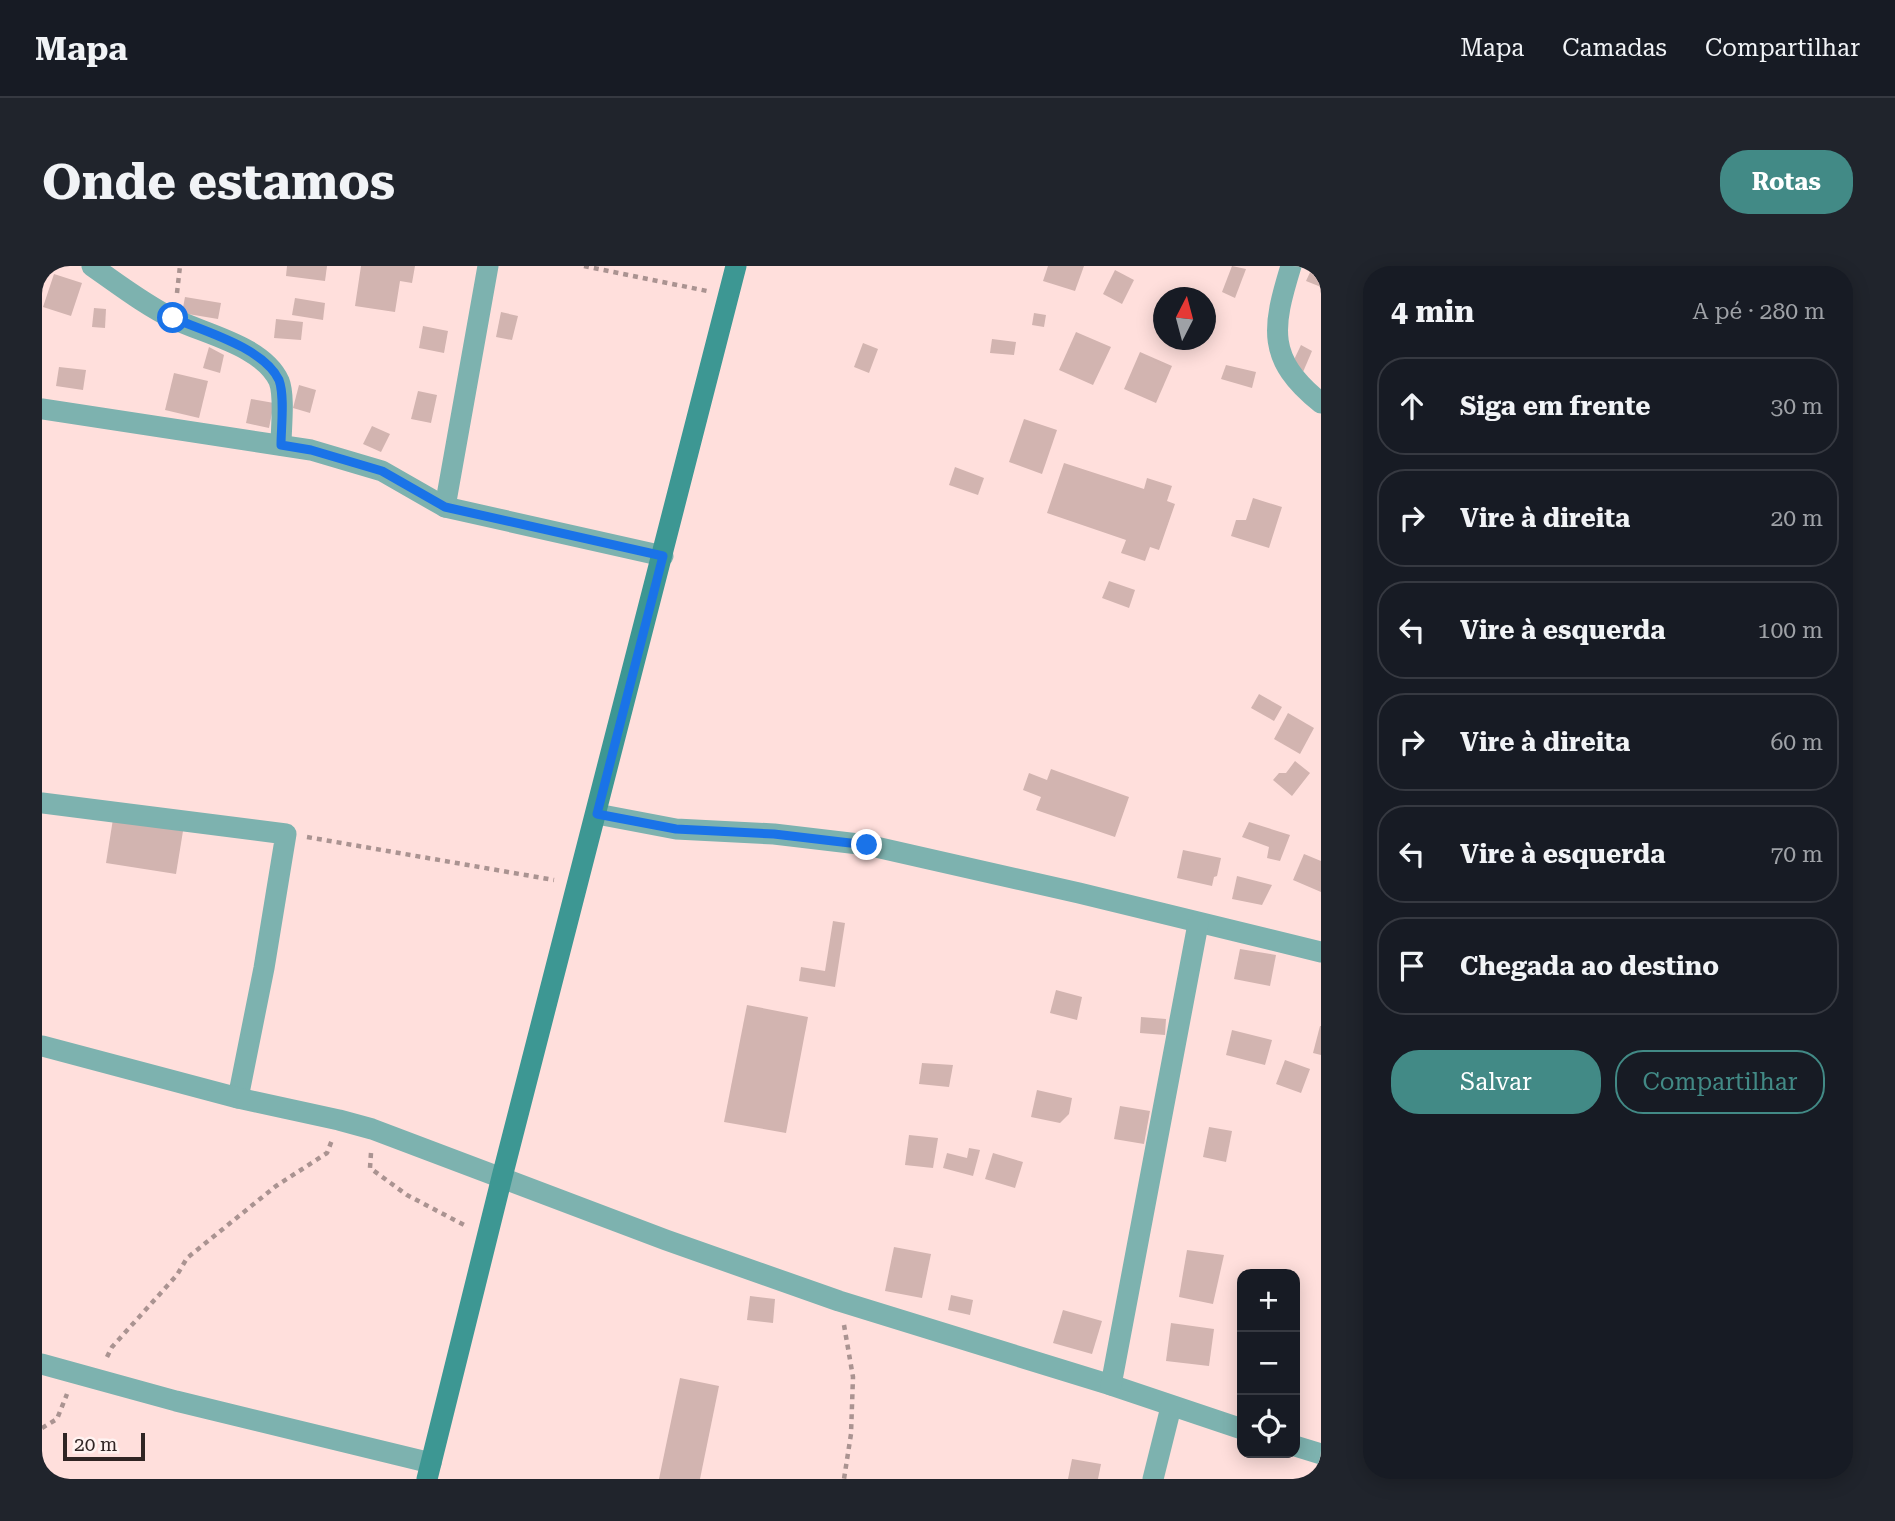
<!DOCTYPE html>
<html lang="pt">
<head>
<meta charset="utf-8">
<style>
	:root { --surface:#171b24; --page:#20242c; --text:#f1f3f6; --muted:#9ea1a6; --line:#363941; --accent:#428a86 }
	body { margin:0; font-family:"Roboto Serif",serif; background:var(--page); color:var(--text) }
	.controls { position:absolute; right:21px; bottom:21px; display:grid; overflow:hidden; border-radius:14px; box-shadow:0 4px 18px #0003 }
	.controls button { width:63px; height:63px; display:grid; place-items:center; padding:0; border:0; border-bottom:2px solid var(--line); background:var(--surface); color:var(--text); font:35px sans-serif }
	.compass { position:absolute; left:1111px; top:21px; width:63px; height:63px; border-radius:50%; background:var(--surface); box-shadow:0 4px 18px #0003; rotate:6deg }
	.scale { position:absolute; left:21px; bottom:18px; width:82px; box-sizing:border-box; padding-left:7px; border:4px solid #302524; border-top:0; font-size:19px; line-height:24px; white-space:nowrap; color:#302524; -webkit-text-stroke:5px #fff2f0; paint-order:stroke }
	.stop { position:absolute; width:21px; height:21px; margin:-16px; border:5px solid #1a73e8; border-radius:50%; background:#fff }
	.stop.end { background:#1a73e8; border-color:#fff; box-shadow:0 2px 7px #0008 }
	.list { margin:0; padding:0; list-style:none }
	h2 { display:flex; justify-content:space-between; align-items:center; height:91px; margin:0; padding:0 28px; font-size:30px }
	h2 small { font-size:23px; font-weight:400; color:var(--muted) }
	.list li { display:grid; grid-template-columns:46px 1fr auto; gap:21px; align-items:center; box-sizing:border-box; height:98px; margin:0 14px 14px; padding:0 14px; border:2px solid var(--line); border-radius:28px }
	.list b { display:block; font-size:26px; white-space:nowrap }
	.list em { font-size:23px; font-style:normal; color:var(--muted) }
	.actions { display:flex; gap:14px; padding:21px 28px }
	.actions a { flex:1; padding:16px 0; border:2px solid var(--accent); border-radius:28px; text-align:center; font-size:24px; color:var(--accent) }
	.actions .main { background:var(--accent); color:#fff }
	.icon { flex:none; width:38px; height:38px; fill:none; stroke:currentColor; stroke-width:2; stroke-linecap:round; stroke-linejoin:round }
	.map { position:relative; flex:none; width:1279px; height:1213px; overflow:hidden; border-radius:28px }
	header { display:flex; align-items:center; gap:42px; box-sizing:border-box; height:98px; padding:0 35px; background:var(--surface); border-bottom:2px solid var(--line) }
	header strong { font-size:33px }
	nav { display:flex; gap:38px; margin-inline-start:auto; font-size:24px }
	.intro { display:flex; align-items:center; justify-content:space-between; box-sizing:border-box; height:168px; padding:0 42px }
	h1 { margin:0; font-size:49px }
	.button { padding:18px 32px; border-radius:28px; background:var(--accent); color:#fff; font-size:24px; font-weight:700 }
	main { display:flex; gap:42px; padding:0 42px }
	aside { flex:1; background:var(--surface); border-radius:28px; box-shadow:0 4px 18px #0003 }
	.map>svg:first-child { display:block }
	.building { fill:#d2b4b0 }
	.lines { fill:none; stroke-linecap:round; stroke-linejoin:round }
	.path { stroke:#aa9391; stroke-width:4.5; stroke-dasharray:5 5; stroke-linecap:butt }
	.street { stroke:#7db2af; stroke-width:21 }
	.secondary { stroke:#3d9793; stroke-width:21 }
	.route { stroke:#1a73e8; stroke-width:9 }
</style>
</head>
<body>
<header>
<strong>Mapa</strong>
<nav><a>Mapa</a><a>Camadas</a><a>Compartilhar</a></nav>
</header>
<div class="intro"><h1>Onde estamos</h1><a class="button">Rotas</a></div>
<main>
<div class="map">
<svg width="1279" height="1213" viewBox="0 0 1279 1213">
	<rect width="100%" height="100%" fill="#ffdfdc"/>
	<g class="building">
		<path d="M245,0H285L283,15L244,10Z"/>
		<path d="M319,0H373L370,17L358,15L353,46L313,40Z"/>
		<path d="M1006,0H1042L1033,25L1001,15Z"/>
		<path d="M1190,0L1204,3L1193,32L1180,26Z"/>
		<path d="M1271,0H1279V21L1264,15Z"/>
		<path d="M1073,4L1092,14L1080,38L1061,28Z"/>
		<path d="M12,8L40,17L29,50L1,41Z"/>
		<path d="M143,31L179,37L176,53L140,47Z"/>
		<path d="M253,32L283,37L281,54L250,49Z"/>
		<path d="M52,42L64,43L63,62L50,61Z"/>
		<path d="M459,46L476,50L470,74L454,71Z"/>
		<path d="M992,47L1004,49L1002,61L990,59Z"/>
		<path d="M234,53L261,56L259,74L232,72Z"/>
		<path d="M381,60L406,65L402,87L377,82Z"/>
		<path d="M1034,66L1069,81L1051,119L1017,104Z"/>
		<path d="M950,73L974,76L972,89L948,87Z"/>
		<path d="M821,77L836,83L827,107L812,101Z"/>
		<path d="M1259,79L1270,85L1261,106L1249,100Z"/>
		<path d="M167,81L182,89L178,107L161,102Z"/>
		<path d="M1098,86L1130,100L1114,137L1082,123Z"/>
		<path d="M1184,99L1214,106L1210,122L1179,113Z"/>
		<path d="M17,101L44,104L41,124L14,120Z"/>
		<path d="M132,107L166,115L157,152L123,144Z"/>
		<path d="M257,119L274,124L268,147L251,142Z"/>
		<path d="M376,125L395,129L389,157L369,153Z"/>
		<path d="M209,133L232,137L227,162L204,157Z"/>
		<path d="M982,153L1015,164L1000,208L967,196Z"/>
		<path d="M330,160L348,168L339,186L321,178Z"/>
		<path d="M1022,197L1102,223L1105,212L1130,220L1125,235L1133,238L1117,284L1108,281L1103,295L1079,287L1084,274L1005,247Z"/>
		<path d="M913,201L942,212L936,229L907,219Z"/>
		<path d="M1211,232L1240,241L1227,282L1189,270L1194,254H1204Z"/>
		<path d="M1067,315L1093,324L1087,342L1060,332Z"/>
		<path d="M1217,428L1240,441L1232,455L1209,442Z"/>
		<path d="M1246,447L1272,462L1258,488L1232,473Z"/>
		<path d="M1253,495L1268,507L1250,530L1231,514L1237,507H1244Z"/>
		<path d="M1009,503L1087,531L1073,571L994,544L999,531L981,524L987,507L1005,514Z"/>
		<path d="M71,553L141,565L134,608L64,597Z"/>
		<path d="M1207,556L1248,569L1238,595L1225,592L1227,581L1200,571Z"/>
		<path d="M1141,584L1179,592L1175,610L1172,611L1170,620L1135,612Z"/>
		<path d="M1262,588L1279,595V626L1251,614Z"/>
		<path d="M1195,610L1230,619L1220,639L1190,633Z"/>
		<path d="M791,655L803,657L793,721L757,715L759,701L783,705Z"/>
		<path d="M1198,683L1234,689L1228,720L1192,713Z"/>
		<path d="M1014,724L1040,731L1035,754L1008,747Z"/>
		<path d="M705,739L766,751L744,867L682,856Z"/>
		<path d="M1099,751L1124,753L1123,769L1098,767Z"/>
		<path d="M1278,760H1279V789L1271,787Z"/>
		<path d="M1190,764L1230,774L1223,799L1184,789Z"/>
		<path d="M1243,794L1268,803L1259,827L1234,818Z"/>
		<path d="M880,797L911,799L907,821L877,818Z"/>
		<path d="M995,824L1030,832L1027,848L1018,857L989,851Z"/>
		<path d="M1078,840L1108,845L1102,878L1072,873Z"/>
		<path d="M1167,861L1190,865L1184,896L1161,891Z"/>
		<path d="M867,869L896,872L891,902L863,899Z"/>
		<path d="M927,882L938,884L931,910L901,902L905,887L925,892Z"/>
		<path d="M951,887L981,896L973,922L943,913Z"/>
		<path d="M852,981L889,988L880,1032L843,1025Z"/>
		<path d="M1145,984L1182,989L1171,1038L1137,1031Z"/>
		<path d="M909,1029L931,1034L928,1049L906,1044Z"/>
		<path d="M708,1030L733,1033L731,1057L705,1054Z"/>
		<path d="M1021,1044L1060,1055L1050,1088L1011,1077Z"/>
		<path d="M1129,1057L1172,1063L1167,1100L1124,1095Z"/>
		<path d="M638,1112L677,1120L658,1213H617Z"/>
		<path d="M1030,1193L1059,1198L1056,1213H1026Z"/>
	</g>
	<g class="lines">
		<g class="path">
			<path d="M542,0L665,25"/>
			<path d="M135,27L138,0"/>
			<path d="M265,571L512,614"/>
			<path d="M329,887L328,902L365,929L424,960"/>
			<path d="M802,1059L811,1111L809,1168L802,1213"/>
			<path d="M65,1091L70,1081L135,1009L145,992L234,920L285,887L290,874"/>
			<path d="M0,1162L15,1153L25,1128"/>
		</g>
		<g class="street">
			<path d="M50,0C76,18 103,39 132,53C163,68 221,80 237,115C243,130 239,162 239,179"/>
			<path d="M1249,0C1230,62 1224,93 1279,137"/>
			<path d="M0,143L269,184L340,205L403,241L621,290"/>
			<path d="M403,241L446,0"/>
			<path d="M0,537L244,568L222,702L196,832"/>
			<path d="M555,548L634,563L732,568L825,579L1037,627L1279,686"/>
			<path d="M0,780L196,832L297,854L330,863L624,974L797,1035L1069,1119L1200,1163"/>
			<path d="M0,1098L134,1135L389,1197"/>
			<path d="M1069,1119L1156,658"/>
			<path d="M1253,1180L1279,1188"/>
			<path d="M1111,1213L1129,1141"/>
		</g>
		<path class="secondary" d="M385,1213L460,911L694,0"/>
	</g>
	<g class="lines">
		<path class="route" d="M131,52C162,65 222,82 237,114C243,130 239,162 239,179L269,184L340,205L403,241L621,290L555,548L634,563L732,568L825,579"/>
	</g>
</svg>
<div class="controls">
<button>+</button>
<button>−</button>
<button><svg class="icon" aria-label="locate" viewBox="0 0 24 24"><circle cx="12" cy="12" r="6"/><path d="M12 2v4M12 18v4M2 12h4M18 12h4"/></svg></button>
</div>
<svg class="compass" viewBox="-18 -18 36 36"><path d="M0-13l5 13h-10z" fill="#e53935"/><path d="M0 13l5-13h-10z" fill="#9ea1a6"/></svg>
<div class="scale">20 m</div>
<div class="stop" style="left:131px;top:52px"></div>
<div class="stop end" style="left:825px;top:579px"></div>
</div>
<aside>
<h2>4 min<small>A pé · 280 m</small></h2>
<ul class="list">
<li><svg class="icon" aria-label="ahead" viewBox="0 0 24 24"><path d="M12 20V5M6 11l6-6 6 6"/></svg><div><b>Siga em frente</b></div><em>30 m</em></li>
<li><svg class="icon" aria-label="right" viewBox="0 0 24 24"><path d="M7 20v-9h11M14 6l5 5-5 5"/></svg><div><b>Vire à direita</b></div><em>20 m</em></li>
<li><svg class="icon" aria-label="left" viewBox="0 0 24 24"><path d="M17 20v-9H6M10 6l-5 5 5 5"/></svg><div><b>Vire à esquerda</b></div><em>100 m</em></li>
<li><svg class="icon" aria-label="right" viewBox="0 0 24 24"><path d="M7 20v-9h11M14 6l5 5-5 5"/></svg><div><b>Vire à direita</b></div><em>60 m</em></li>
<li><svg class="icon" aria-label="left" viewBox="0 0 24 24"><path d="M17 20v-9H6M10 6l-5 5 5 5"/></svg><div><b>Vire à esquerda</b></div><em>70 m</em></li>
<li><svg class="icon" aria-label="arrive" viewBox="0 0 24 24"><path d="M6 21V4h12l-3 4 3 4H6"/></svg><div><b>Chegada ao destino</b></div></li>
</ul>
<div class="actions"><a class="main">Salvar</a><a>Compartilhar</a></div>
</aside>
</main>
</body>
</html>
